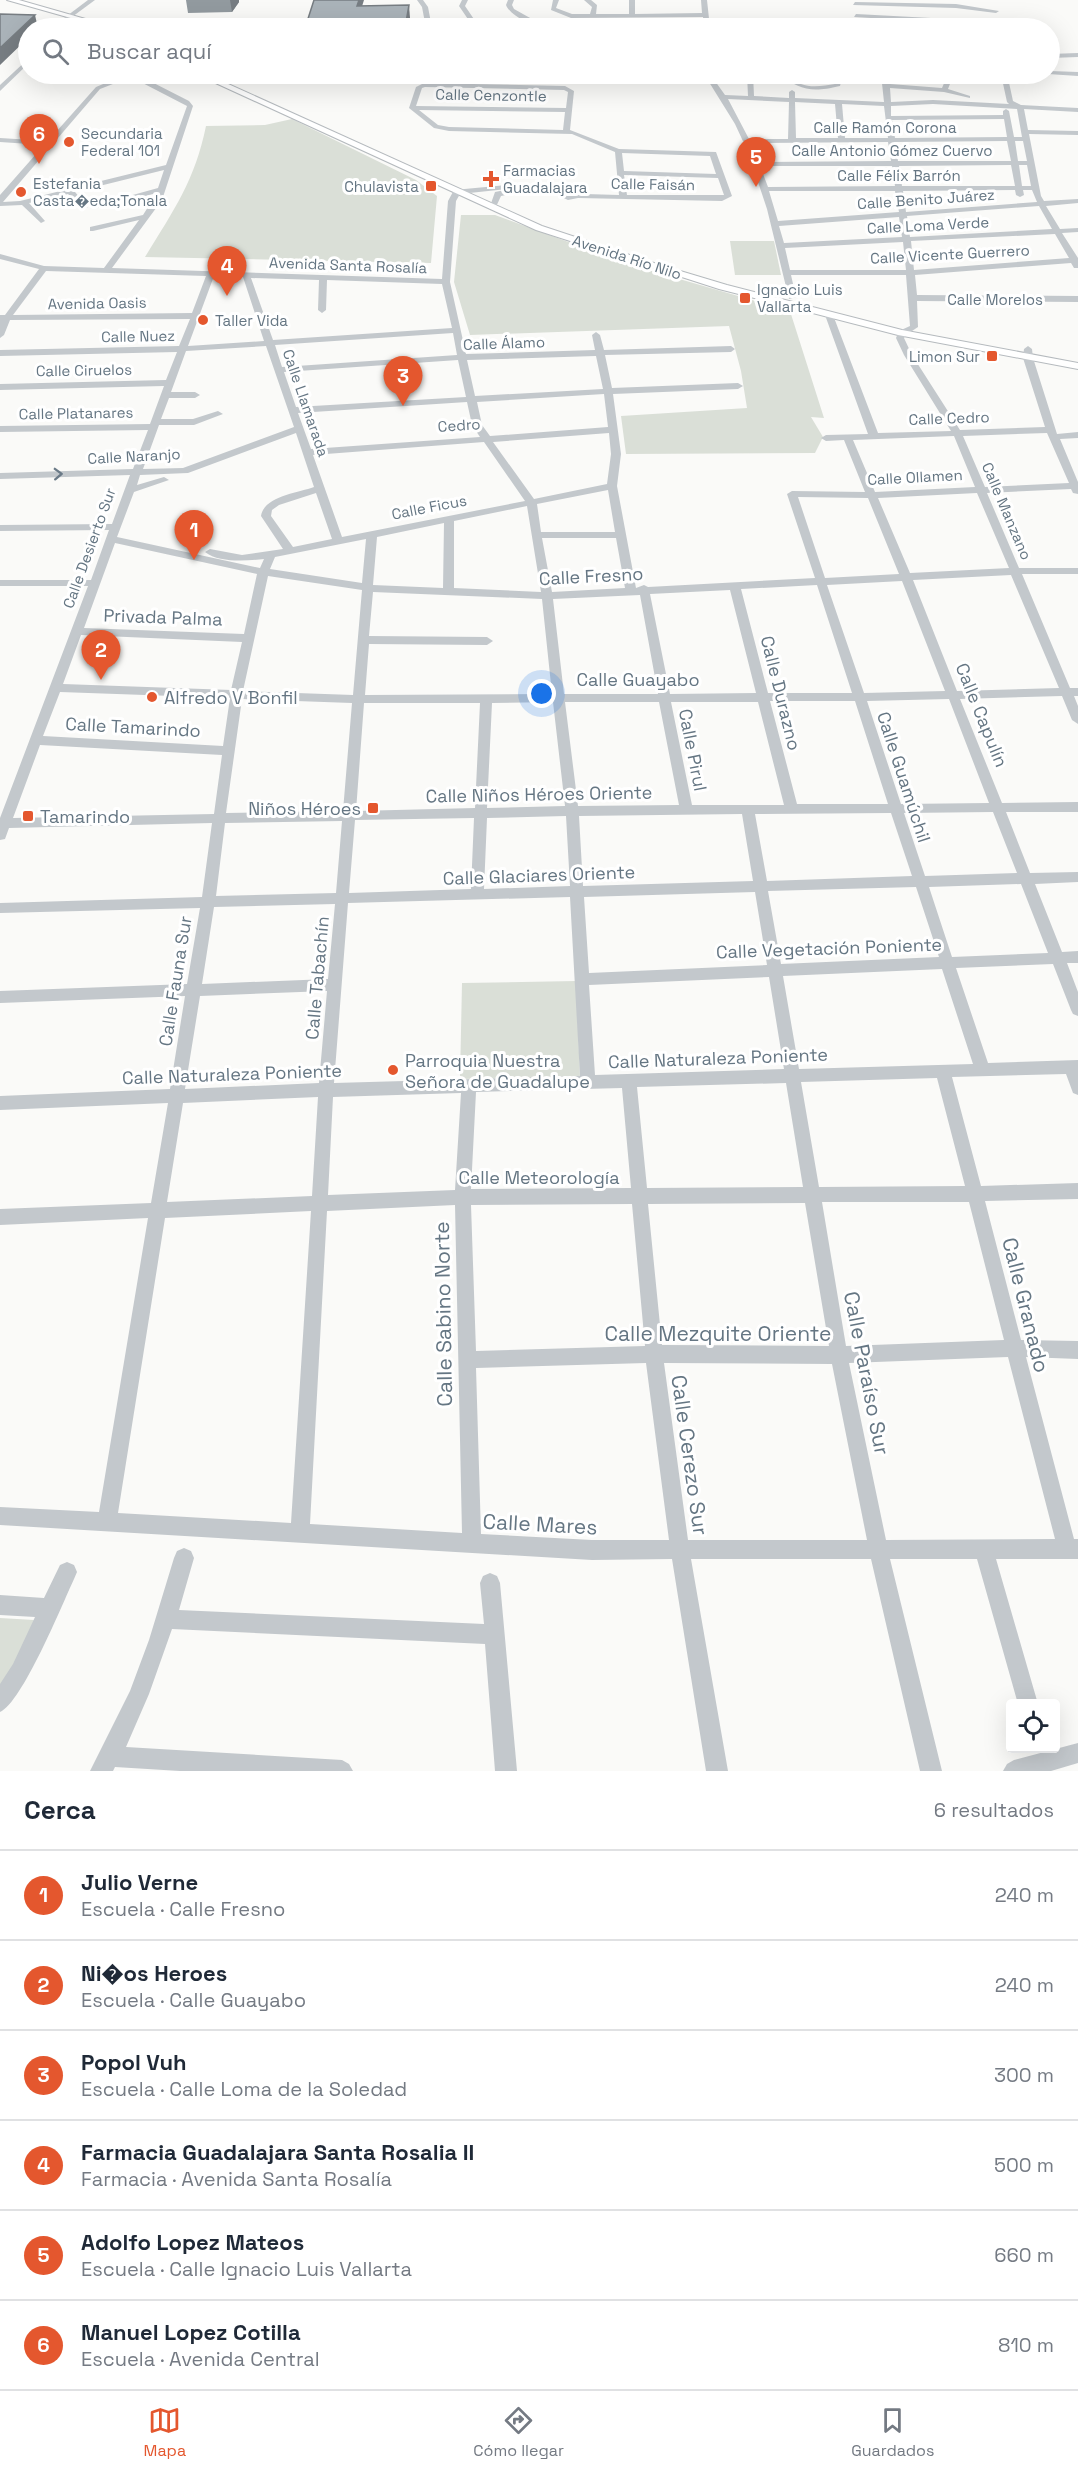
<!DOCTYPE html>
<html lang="es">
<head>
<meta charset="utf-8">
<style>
	:root { --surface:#fff; --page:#f6f6f7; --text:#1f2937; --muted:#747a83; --line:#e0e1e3; --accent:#e4572e }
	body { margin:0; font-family:"Space Grotesk",sans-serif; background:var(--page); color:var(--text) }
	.controls { position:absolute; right:18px; bottom:18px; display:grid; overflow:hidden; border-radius:6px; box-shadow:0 6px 24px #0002 }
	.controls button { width:54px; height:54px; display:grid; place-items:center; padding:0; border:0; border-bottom:2px solid var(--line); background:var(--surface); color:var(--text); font:30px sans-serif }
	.you { position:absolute; left:542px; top:694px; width:21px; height:21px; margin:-15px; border:4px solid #fff; border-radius:50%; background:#1a73e8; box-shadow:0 0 0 9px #1a73e833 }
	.badge { display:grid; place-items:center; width:39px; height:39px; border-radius:50%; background:var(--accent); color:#fff; font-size:20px; font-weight:700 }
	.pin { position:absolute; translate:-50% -50px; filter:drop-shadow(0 2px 3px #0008) }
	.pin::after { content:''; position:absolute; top:32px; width:21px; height:18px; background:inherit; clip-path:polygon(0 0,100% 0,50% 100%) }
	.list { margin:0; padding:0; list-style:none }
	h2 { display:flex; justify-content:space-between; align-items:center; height:78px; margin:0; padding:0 24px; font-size:26px }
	h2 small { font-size:20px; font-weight:400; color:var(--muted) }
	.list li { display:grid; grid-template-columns:39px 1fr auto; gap:18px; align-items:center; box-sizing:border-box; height:90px; padding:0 24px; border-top:2px solid var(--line) }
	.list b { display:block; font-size:22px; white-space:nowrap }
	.list p { margin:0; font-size:20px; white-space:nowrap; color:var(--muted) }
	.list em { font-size:20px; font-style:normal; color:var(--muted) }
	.icon { flex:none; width:33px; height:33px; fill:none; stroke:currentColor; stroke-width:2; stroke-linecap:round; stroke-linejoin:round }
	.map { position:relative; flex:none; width:1078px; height:1771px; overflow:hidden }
	.search { position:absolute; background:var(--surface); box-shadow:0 6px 24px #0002; left:18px; right:18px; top:18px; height:66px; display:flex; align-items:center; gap:15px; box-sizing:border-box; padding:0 21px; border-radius:33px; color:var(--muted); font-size:22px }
	.sheet { height:618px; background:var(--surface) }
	nav { display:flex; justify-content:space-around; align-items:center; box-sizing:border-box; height:84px; border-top:2px solid var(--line); background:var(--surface); font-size:16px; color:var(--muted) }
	nav a { display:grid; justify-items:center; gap:3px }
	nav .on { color:var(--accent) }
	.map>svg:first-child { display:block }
	.green { fill:#dadfd7 }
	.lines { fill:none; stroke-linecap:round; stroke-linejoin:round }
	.major-casing { stroke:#b5babe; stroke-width:2 }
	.minor { fill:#c3c8cc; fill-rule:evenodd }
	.major { fill:#fff; fill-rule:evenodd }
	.wall { fill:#929a9f }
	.shaded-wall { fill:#777d82 }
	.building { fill:#aab3b9; stroke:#777d82; stroke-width:1.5 }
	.oneway { stroke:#6a7a87 }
	.poi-dot { fill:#e4572e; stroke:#fff; stroke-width:2 }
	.labels { text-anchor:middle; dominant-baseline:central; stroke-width:6; stroke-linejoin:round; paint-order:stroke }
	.far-street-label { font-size:15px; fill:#657683; stroke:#fff }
	.far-poi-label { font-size:15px; fill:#657683; stroke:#fff; text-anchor:start }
	.street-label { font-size:18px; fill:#657683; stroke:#fff }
	.poi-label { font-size:18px; fill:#657683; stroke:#fff; text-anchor:start }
	.near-street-label { font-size:21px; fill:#657683; stroke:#fff }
</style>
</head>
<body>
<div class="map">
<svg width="1078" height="1771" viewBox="0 0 1078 1771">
	<rect width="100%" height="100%" fill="#fafaf8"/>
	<g class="green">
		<path d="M292,119L416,180L437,196L431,263L145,257C174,210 195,180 206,126L265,125Z"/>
		<path d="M461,215H495L631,265L790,311L824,418L811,417L823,437L815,453L626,454L621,416L747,408L741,371L729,326L470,335L454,282Z"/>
		<path d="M730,241H774L781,275H735Z"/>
		<path d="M576,981L580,1077L460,1079L462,983Z"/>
		<path d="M0,1618L34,1620L15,1668L0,1690Z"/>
	</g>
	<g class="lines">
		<defs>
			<g id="major">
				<path d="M7,0H19L117,28H106Z"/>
				<path d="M196,74H206L542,226L657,264L727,285L902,330L1078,363V369L898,335L719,289L536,230Z"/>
			</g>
		</defs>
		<use href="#major" class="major-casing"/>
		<g class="minor">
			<path d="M88,0H95L57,28H51Z"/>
			<path d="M417,0H423L428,7L432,28H426L422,7Z"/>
			<path d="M462,0H468L465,6L480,28H474L459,6Z"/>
			<path d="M508,0H514L512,5L514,9L548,28C536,28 510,16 506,5Z"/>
			<path d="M553,0H559L556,8L572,14H590L592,7L584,0H591L597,5L596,14H629V0H635V14L702,13L701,0H707L710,28H704L703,17L571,18L551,10Z"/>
			<path d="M855,2L956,4L999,11L996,13L956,8L853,5Z"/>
			<path d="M856,14L1006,22L1009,24L1006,26L854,17Z"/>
			<path d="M1050,38L1056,39L1057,40L1050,42Z"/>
			<path d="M1078,53V57L1050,58V54Z"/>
			<path d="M28,59V64L0,91V85Z"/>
			<path d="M1050,71L1078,72V76L1048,74Z"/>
			<path d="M127,74H136L189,101L193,106L162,200L112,268L442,279L448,201L454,190L507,185L560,187L574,185L584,189L585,194L619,195L615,152L572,134L449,131L434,128L409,108L416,87L424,83L565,86L574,91L570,130L619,149L716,152L732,196L722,201L578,198L568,200L555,194V191L516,190V193L501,196L495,209H489L495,192L510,189H507L460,194L456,201L450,282L466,354L595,350L592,335L596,332L600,335L604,350L731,346L735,349L731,352L605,355L612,388L738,383L743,386L738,389L613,394L621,454L617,486L636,588L644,585L648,587L815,578L787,494L792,491L865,492L844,440L826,441L821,438L826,435L868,434L825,315L826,313L833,315L878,433L951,431L904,355L896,338L899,331L910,326L906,275H791L796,297L789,299L767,209L748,152L735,124L704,74H710L725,95L748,96L747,74H753L754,96L789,98V92L792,90L795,92V98L884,102L881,74H887L890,84L942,88L948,74H1026L1008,78L1013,101L1021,105L1078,108V112L1024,109L1028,130L1078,131V135L1029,134L1041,196L1044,201L1078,199V203L1046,206L1060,229L1078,228V232L1062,233L1078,258V268H1074L1071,263L915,275L917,295L1078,296V302L917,301L918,327L906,335L904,338L912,355L960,430L1045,427L1023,358L1024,349L1028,346L1032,349L1033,358L1057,434L1078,432V438L1060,439L1078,482V494L1073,493L1071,489L987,493L1019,568H1078V574H1022L1070,688H1078V696H1074L1078,706V724L1072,720L1062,696L960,699L1002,803L1078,802V812H1006L1030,873L1078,872V882L1035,884L1062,952L1078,951V963H1067L1078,992V1016L1073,1014L1071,1010L1053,964L956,968L988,1063L1078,1060V1095L1073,1093L1066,1074L952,1077L981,1186L1078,1183V1199L985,1201L1021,1340L1078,1341V1359L1026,1357L1074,1539H1078V1559H996L1038,1704H1018L977,1559H890L942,1771H920L871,1559H691L728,1771H706L672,1559L592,1560L0,1525V1507L99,1512L148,1218L0,1225V1209L151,1203L168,1103L0,1110V1096L170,1089L185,996L0,1003V991L187,984L200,908L0,913V903L202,897L212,823L9,828L5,839L0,840V818L88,586H0V580H91L109,530L0,531V525L112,524L130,475L0,479V473L133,469L148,430L0,432V426L150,424L164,386L0,390V384L166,380L177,352L0,356V350L179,346L190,319L10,320L4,335L0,338V315H5L39,269L0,259V254L44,266L104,268L139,220L93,231H90V227L143,215L157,193L97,208L93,206L158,188L164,170L75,192L88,207L84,209L68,194L29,203L45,221L41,223L22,205L0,206V195L44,145L0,142V138L48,141L96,87ZM953,76L1002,79L1007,102L1009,104L933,100L891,102L890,88L944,92L970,98V96L948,89ZM131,77L187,106L166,165L20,201L3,202L100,89ZM425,87L564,90L568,92L566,108L416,106L422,88ZM728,99L789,102L788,139H749ZM795,102L835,104L838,138H796ZM842,104L884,106L888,138H845ZM933,104L1017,109L1022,137H1014L1009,111L1006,109L1003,111V115L891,116V106ZM419,110L565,112L563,130L449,127L438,125ZM1004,119L1007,137L895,138L892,120ZM1007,141L1011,161H898L895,142ZM1015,141H1023L1027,161H1018ZM888,142L891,161L759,162L751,143ZM622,153L710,156L716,174L624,171ZM1011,165L1015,186H902L899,166ZM1019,165H1027L1031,186H1022ZM760,166H892L895,186L768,187ZM624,175L718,178L724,195H627ZM573,189L577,194L569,195L563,192ZM1015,190L1016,195L1020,197L1024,195L1023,190H1032L1037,202L906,212L903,191ZM769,191H895L899,212L778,221ZM1039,206L1052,229L910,237L907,216ZM899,217L902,237L784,243L779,226ZM1055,234L1069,258L914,270L911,241ZM903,242L906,270H790L785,248ZM46,271L206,276L192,313L13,315ZM214,276L243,277L264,341L188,346ZM251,278L319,280L318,310L322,313L326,310L327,280L442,284L452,328L273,340ZM453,333L457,355L282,367L275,345ZM266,346L294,427L183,468L143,469L159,425H194L223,414L218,411L193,419H161L169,398H195L200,395L195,392H171L186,351ZM596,356L603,389L475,396L467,360ZM458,360L466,397L296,407L284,372ZM604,394L608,427L490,436L482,425L477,402ZM467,402L472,425L480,437L311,449L298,413ZM296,433L314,487C298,493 264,496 261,516L283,549L242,555L210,549L205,552C219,563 246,561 264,559L260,568L117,537L134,492L169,480L164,477L137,485L140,475L188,473ZM609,433L611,454L607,484L534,499L493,442ZM1047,433L1069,483L985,487L963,436ZM954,436L975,487L875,492L853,440ZM484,442L525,501L342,537L313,455ZM608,490L615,532H541L537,504ZM316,493L332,539L293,547L271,516L272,510L279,505ZM977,493L1009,568L910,573L878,498ZM798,497L868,498L899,574L825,578ZM527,506L541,592L454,588V521ZM444,523L443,588L373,585L377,537ZM542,538H616L625,588L552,592ZM366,539L362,583L270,569L275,557ZM115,543L257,574L244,634L84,628ZM1011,575L1059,688L957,691L913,580ZM268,576L362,590L353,695L243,691ZM902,581L945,691L864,693L827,585ZM817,585L852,693H768L741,589ZM730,590L756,693L670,694L650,594ZM373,592L542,599L552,694L365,695L369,644L487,645L493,641L487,637L369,636ZM640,595L658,694H564L553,599ZM81,635L242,642L231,690L63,684ZM60,692L230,698L223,746L43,736ZM242,699L352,703L343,811L226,813ZM949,699L989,803L901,804L867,701ZM770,701H855L888,804H797ZM553,702L565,806L487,808L492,703ZM565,702H659L679,805L578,806ZM671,702H758L784,805H692ZM364,703H480L475,808L356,811ZM40,745L222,755L214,814L13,818ZM993,812L1017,873L925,876L904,813ZM891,813L912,876L767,881L755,814ZM742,814L753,881L583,886L579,816ZM566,816L570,886L484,889L487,818ZM474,818L471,889L349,893L355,820ZM342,821L336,893L216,896L225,823ZM1021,884L1048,953L952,957L929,887ZM916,887L939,957L781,964L768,891ZM755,892L767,965L589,973L584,897ZM570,897L580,1076L334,1083L348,903ZM335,904L328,979L202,984L214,907ZM942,969L973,1064L799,1069L783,976ZM769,977L784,1069L595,1075L589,985ZM327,991L319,1083L185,1089L200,996ZM937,1078L965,1186L819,1187L801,1082ZM786,1083L803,1187L647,1188L637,1087ZM622,1088L631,1188L471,1189L476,1092ZM461,1093L455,1190L328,1195L333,1097ZM318,1097L312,1196L167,1202L183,1103ZM822,1202H969L1004,1340L846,1346ZM805,1203L829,1346L662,1345L648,1204ZM632,1204L645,1346L476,1351L471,1205ZM455,1205L462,1533L310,1524L327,1211ZM311,1211L291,1523L118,1513L165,1218ZM1008,1357L1055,1539L886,1540L849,1363ZM646,1363L669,1540H592L481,1534L476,1368ZM664,1363L832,1364L867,1540H688Z"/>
			<path d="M775,74C787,73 790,80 801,84C811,88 824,86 835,84L837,74H843L840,86C807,94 802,88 775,74Z"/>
			<path d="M184,1548L191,1551L194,1558L179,1610L484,1624L480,1583L483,1576L490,1573L497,1576L500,1583L517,1771H495L485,1644L172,1629L149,1694L126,1747L342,1760L349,1764L353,1771H180L115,1767L113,1771H90L130,1691L149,1640L174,1558L177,1551Z"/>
			<path d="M67,1562L74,1565L77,1572L74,1579C62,1605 22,1703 0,1712V1684L13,1664L35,1617L0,1615V1595L44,1598L60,1565Z"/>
			<path d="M1078,1743V1763L1051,1771H1003L1007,1764L1014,1760Z"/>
		</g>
		<use href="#major" class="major"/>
	</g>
	<path class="wall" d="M186,0H239V2L232,12L188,13Z"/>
	<g class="shaded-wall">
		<path d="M230,0H239V2L232,12Z"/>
		<path d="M359,0H364L358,19L357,6Z"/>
		<path d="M409,5L410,18L408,28H405Z"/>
		<path d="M35,15L38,28H28V38L0,65V48Z"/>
	</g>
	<g class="building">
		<path d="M314,0H359L357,6L409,5L405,28H305Z"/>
		<path d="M0,14L35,15L0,48Z"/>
	</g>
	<defs><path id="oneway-chevron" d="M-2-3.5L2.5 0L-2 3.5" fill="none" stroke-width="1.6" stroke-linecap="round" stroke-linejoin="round" transform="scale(1.5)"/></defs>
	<use class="oneway" href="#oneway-chevron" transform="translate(58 474) rotate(-2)"/>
	<g class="poi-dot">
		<circle cx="69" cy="142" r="6"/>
		<path d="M488 170h6v6h6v6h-6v6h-6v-6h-6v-6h6z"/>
		<rect x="425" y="180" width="12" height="12" rx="3"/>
		<circle cx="21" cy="192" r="6"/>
		<rect x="739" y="292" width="12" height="12" rx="3"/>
		<circle cx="203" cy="320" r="6"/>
		<rect x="986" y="350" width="12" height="12" rx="3"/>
		<circle cx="152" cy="697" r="6"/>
		<rect x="367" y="802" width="12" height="12" rx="3"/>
		<rect x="22" y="810" width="12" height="12" rx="3"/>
		<circle cx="393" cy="1070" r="6"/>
	</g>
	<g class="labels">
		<g class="far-street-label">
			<text transform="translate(491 95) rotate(1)">Calle Cenzontle</text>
			<text x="885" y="127">Calle Ramón Corona</text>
			<text x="892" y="150">Calle Antonio Gómez Cuervo</text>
			<text x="899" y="175">Calle Félix Barrón</text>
			<text transform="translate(653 184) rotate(1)">Calle Faisán</text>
			<text transform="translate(926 199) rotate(-4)">Calle Benito Juárez</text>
			<text transform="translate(928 225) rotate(-3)">Calle Loma Verde</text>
			<text transform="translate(950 254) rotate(-3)">Calle Vicente Guerrero</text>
			<text transform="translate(627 257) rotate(18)">Avenida Río Nilo</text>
			<text transform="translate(348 265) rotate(2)">Avenida Santa Rosalía</text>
			<text x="995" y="299">Calle Morelos</text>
			<text transform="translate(97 303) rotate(-1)">Avenida Oasis</text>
			<text transform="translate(138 336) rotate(-1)">Calle Nuez</text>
			<text transform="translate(504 343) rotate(-2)">Calle Álamo</text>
			<text transform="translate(84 370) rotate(-1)">Calle Ciruelos</text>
			<text transform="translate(306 403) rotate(71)">Calle Llamarada</text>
			<text transform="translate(76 413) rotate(-1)">Calle Platanares</text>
			<text transform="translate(949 418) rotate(-2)">Calle Cedro</text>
			<text transform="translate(459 425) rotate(-4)">Cedro</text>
			<text transform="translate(134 456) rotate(-3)">Calle Naranjo</text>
			<text transform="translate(915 477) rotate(-3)">Calle Ollamen</text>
			<text transform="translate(429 507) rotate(-11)">Calle Ficus</text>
			<text transform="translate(1007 511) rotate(67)">Calle Manzano</text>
			<text transform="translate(89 548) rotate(-70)">Calle Desierto Sur</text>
		</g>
		<g class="far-poi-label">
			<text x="81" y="133">Secundaria<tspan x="81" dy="17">Federal 101</tspan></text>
			<text x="503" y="170">Farmacias<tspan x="503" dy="17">Guadalajara</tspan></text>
			<text x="33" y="183">Estefania<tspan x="33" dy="17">Casta�eda;Tonala</tspan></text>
			<text x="419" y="186" text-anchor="end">Chulavista</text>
			<text x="757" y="289">Ignacio Luis<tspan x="757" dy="17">Vallarta</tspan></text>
			<text x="215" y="320">Taller Vida</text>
			<text x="980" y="356" text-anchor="end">Limon Sur</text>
		</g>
		<g class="street-label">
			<text transform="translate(591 576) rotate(-3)">Calle Fresno</text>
			<text transform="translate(163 617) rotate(2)">Privada Palma</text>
			<text x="638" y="679">Calle Guayabo</text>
			<text transform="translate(781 693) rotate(76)">Calle Durazno</text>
			<text transform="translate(982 715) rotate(68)">Calle Capulín</text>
			<text transform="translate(133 727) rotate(3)">Calle Tamarindo</text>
			<text transform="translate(693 750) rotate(79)">Calle Pirul</text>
			<text transform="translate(904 777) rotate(72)">Calle Guamúchil</text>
			<text transform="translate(539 794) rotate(-1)">Calle Niños Héroes Oriente</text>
			<text transform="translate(539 875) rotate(-2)">Calle Glaciares Oriente</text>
			<text transform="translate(829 948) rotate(-2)">Calle Vegetación Poniente</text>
			<text transform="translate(317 978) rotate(-85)">Calle Tabachín</text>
			<text transform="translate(175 981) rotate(-81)">Calle Fauna Sur</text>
			<text transform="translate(718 1058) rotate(-2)">Calle Naturaleza Poniente</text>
			<text transform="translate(232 1074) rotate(-2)">Calle Naturaleza Poniente</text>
			<text x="539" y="1177">Calle Meteorología</text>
		</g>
		<g class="poi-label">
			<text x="164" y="697">Alfredo V Bonfil</text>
			<text x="361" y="808" text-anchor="end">Niños Héroes</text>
			<text x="40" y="816">Tamarindo</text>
			<text x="405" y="1060">Parroquia Nuestra<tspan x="405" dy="21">Señora de Guadalupe</tspan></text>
		</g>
		<g class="near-street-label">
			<text transform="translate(1026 1305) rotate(76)">Calle Granado</text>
			<text transform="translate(443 1314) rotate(-91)">Calle Sabino Norte</text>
			<text x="718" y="1333">Calle Mezquite Oriente</text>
			<text transform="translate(867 1373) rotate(79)">Calle Paraíso Sur</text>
			<text transform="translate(690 1455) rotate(82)">Calle Cerezo Sur</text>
			<text transform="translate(540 1524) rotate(3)">Calle Mares</text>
		</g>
	</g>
</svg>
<div class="controls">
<button><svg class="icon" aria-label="locate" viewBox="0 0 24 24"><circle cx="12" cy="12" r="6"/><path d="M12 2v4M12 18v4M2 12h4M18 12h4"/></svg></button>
</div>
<div class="you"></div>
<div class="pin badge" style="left:194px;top:560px">1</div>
<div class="pin badge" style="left:101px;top:680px">2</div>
<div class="pin badge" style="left:403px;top:406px">3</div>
<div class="pin badge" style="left:227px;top:296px">4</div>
<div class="pin badge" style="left:756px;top:187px">5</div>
<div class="pin badge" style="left:39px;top:164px">6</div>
<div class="search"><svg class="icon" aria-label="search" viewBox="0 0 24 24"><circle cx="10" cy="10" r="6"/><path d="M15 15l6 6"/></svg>Buscar aquí</div>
</div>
<section class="sheet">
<h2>Cerca<small>6 resultados</small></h2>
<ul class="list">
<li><span class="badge">1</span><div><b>Julio Verne</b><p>Escuela · Calle Fresno</p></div><em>240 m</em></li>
<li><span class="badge">2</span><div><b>Ni�os Heroes</b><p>Escuela · Calle Guayabo</p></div><em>240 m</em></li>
<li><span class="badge">3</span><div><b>Popol Vuh</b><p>Escuela · Calle Loma de la Soledad</p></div><em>300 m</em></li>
<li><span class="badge">4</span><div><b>Farmacia Guadalajara Santa Rosalia II</b><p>Farmacia · Avenida Santa Rosalía</p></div><em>500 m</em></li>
<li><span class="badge">5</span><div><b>Adolfo Lopez Mateos</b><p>Escuela · Calle Ignacio Luis Vallarta</p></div><em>660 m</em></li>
<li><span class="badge">6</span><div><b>Manuel Lopez Cotilla</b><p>Escuela · Avenida Central</p></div><em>810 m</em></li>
</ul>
</section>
<nav>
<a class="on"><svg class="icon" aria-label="map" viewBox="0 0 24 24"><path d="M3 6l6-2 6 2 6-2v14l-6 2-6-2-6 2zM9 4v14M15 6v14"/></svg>Mapa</a>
<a><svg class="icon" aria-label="directions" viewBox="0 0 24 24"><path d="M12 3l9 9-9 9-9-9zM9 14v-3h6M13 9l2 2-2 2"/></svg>Cómo llegar</a>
<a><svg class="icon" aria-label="saved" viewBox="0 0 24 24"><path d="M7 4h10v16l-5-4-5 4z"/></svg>Guardados</a>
</nav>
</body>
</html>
